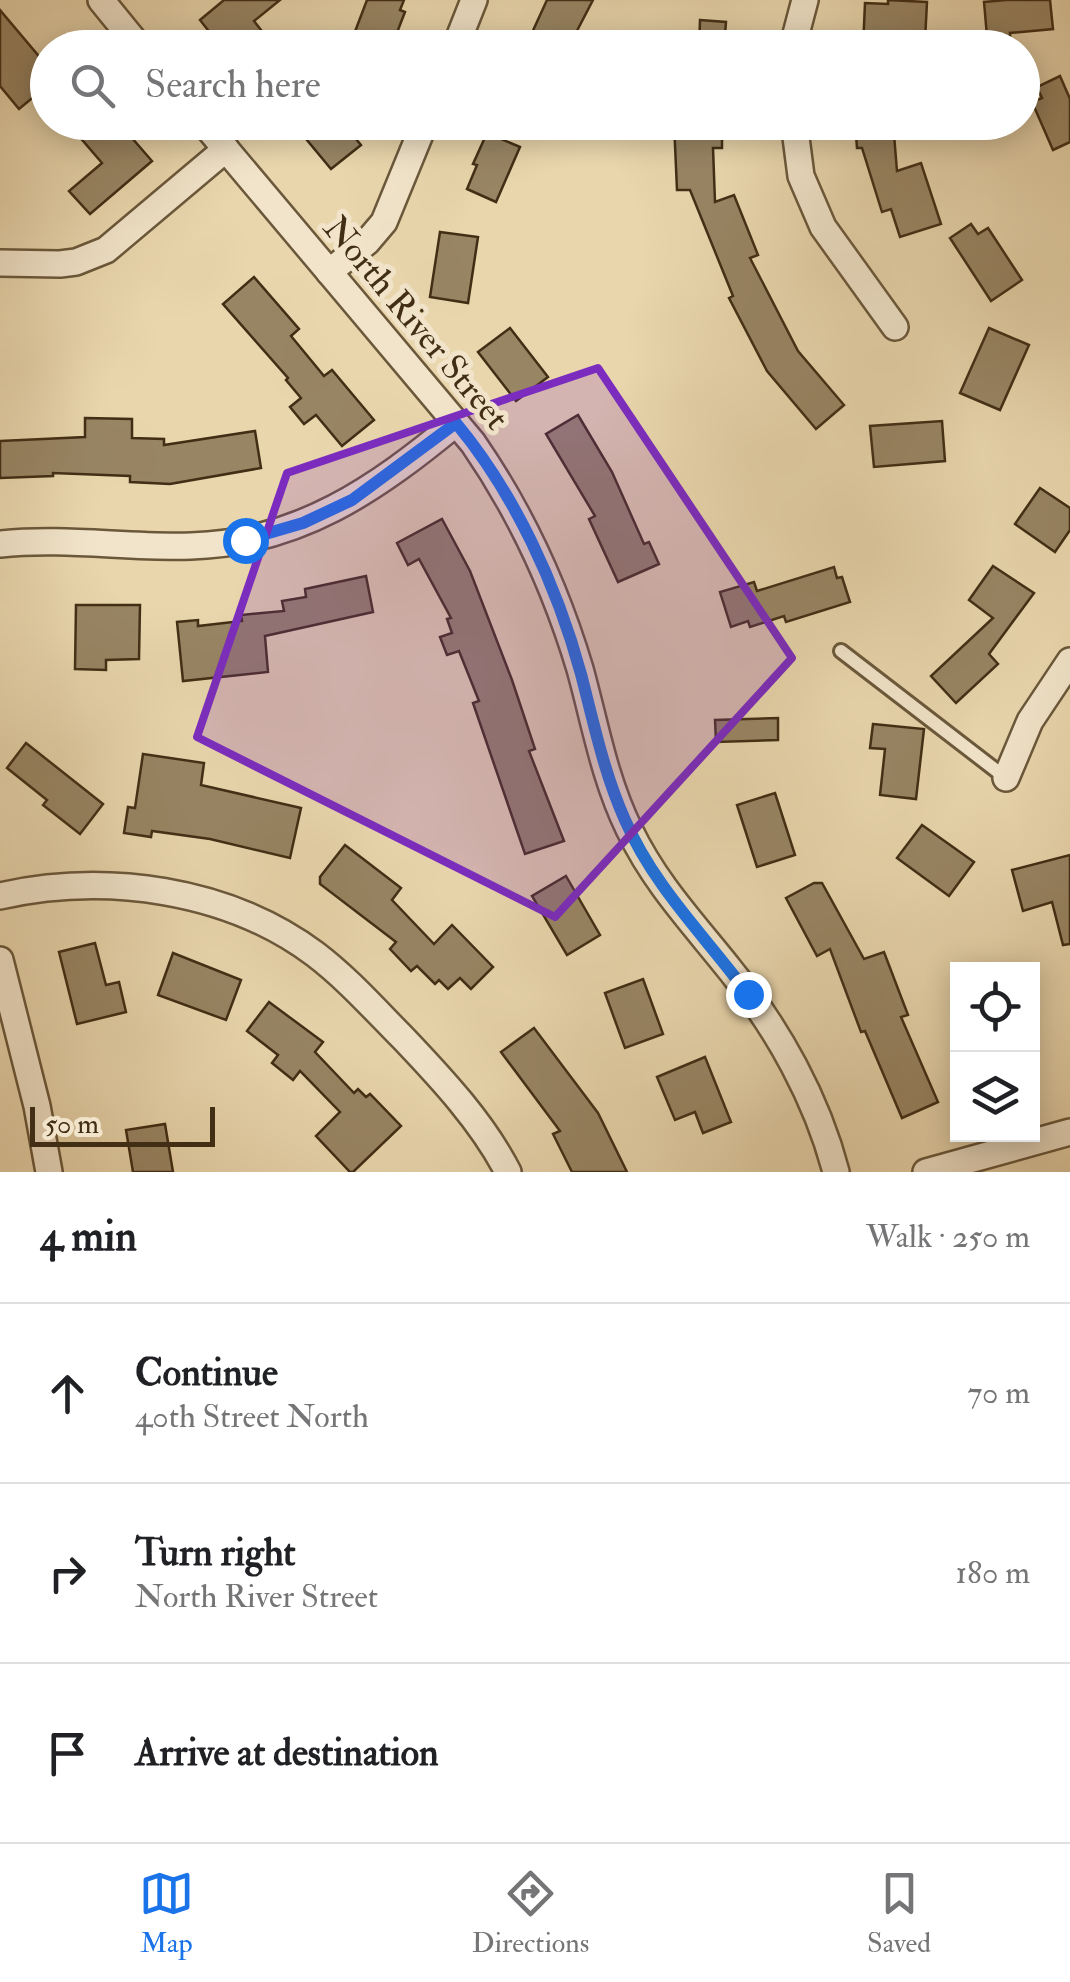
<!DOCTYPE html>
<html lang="en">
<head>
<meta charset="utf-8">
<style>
	:root { --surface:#fff; --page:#f2f2f2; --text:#202124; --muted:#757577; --line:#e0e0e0; --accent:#1a73e8 }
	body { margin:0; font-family:"IM FELL Double Pica",serif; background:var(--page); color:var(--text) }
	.controls { position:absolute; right:30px; bottom:30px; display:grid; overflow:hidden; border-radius:0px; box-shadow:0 5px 25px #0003 }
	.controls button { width:90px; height:90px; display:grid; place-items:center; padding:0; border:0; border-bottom:2px solid var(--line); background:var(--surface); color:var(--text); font:50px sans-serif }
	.scale { position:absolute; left:30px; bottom:25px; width:185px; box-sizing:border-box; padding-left:10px; border:5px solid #412e15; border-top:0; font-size:28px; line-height:35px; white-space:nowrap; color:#412e15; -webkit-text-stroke:8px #f1e4ca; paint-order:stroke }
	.stop { position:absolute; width:30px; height:30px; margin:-22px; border:8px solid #1a73e8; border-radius:50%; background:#fff }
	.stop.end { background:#1a73e8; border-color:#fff; box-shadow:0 2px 10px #0008 }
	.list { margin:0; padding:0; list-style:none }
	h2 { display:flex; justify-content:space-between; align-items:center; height:130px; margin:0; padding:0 40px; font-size:42px }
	h2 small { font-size:32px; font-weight:400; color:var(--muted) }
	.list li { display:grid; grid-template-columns:65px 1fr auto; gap:30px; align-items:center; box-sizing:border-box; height:180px; padding:0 40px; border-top:2px solid var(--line) }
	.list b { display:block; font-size:38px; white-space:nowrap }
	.list p { margin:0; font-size:32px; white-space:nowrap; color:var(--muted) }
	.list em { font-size:32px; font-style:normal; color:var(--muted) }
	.icon { flex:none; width:55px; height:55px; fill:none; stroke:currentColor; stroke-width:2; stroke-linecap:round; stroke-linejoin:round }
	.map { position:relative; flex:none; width:1070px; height:1172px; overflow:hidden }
	.search { position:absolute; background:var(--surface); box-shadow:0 5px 25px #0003; left:30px; right:30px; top:30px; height:110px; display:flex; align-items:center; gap:25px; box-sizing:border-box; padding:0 35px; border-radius:55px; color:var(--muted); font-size:38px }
	.sheet { height:670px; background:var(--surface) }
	nav { display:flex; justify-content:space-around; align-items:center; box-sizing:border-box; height:140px; border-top:2px solid var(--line); background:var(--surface); font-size:28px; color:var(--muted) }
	nav a { display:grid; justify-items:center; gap:5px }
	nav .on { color:var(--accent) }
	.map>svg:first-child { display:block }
	.building { fill:#988564; stroke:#412e15; stroke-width:2.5 }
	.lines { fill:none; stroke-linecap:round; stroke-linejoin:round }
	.service-casing { stroke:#6b583b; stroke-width:18 }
	.minor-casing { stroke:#6b583b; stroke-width:30 }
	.service { stroke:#f1e4ca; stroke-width:12 }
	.minor { stroke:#f1e4ca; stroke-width:25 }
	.route { stroke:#1a73e8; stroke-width:12 }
	.marked { fill:#7b2cbf; fill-opacity:0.2; stroke:#7b2cbf; stroke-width:8; stroke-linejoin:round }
	.labels { text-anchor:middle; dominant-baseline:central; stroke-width:10; stroke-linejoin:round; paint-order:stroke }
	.street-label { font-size:35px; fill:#412e15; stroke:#f1e4ca }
</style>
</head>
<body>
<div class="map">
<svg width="1070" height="1172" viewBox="0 0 1070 1172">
	<rect width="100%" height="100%" fill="#e9d6ad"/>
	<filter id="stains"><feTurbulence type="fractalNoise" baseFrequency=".002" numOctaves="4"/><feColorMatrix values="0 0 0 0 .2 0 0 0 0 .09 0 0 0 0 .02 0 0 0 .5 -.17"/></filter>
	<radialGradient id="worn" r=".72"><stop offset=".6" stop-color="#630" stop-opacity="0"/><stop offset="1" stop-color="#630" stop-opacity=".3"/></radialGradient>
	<g class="building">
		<path d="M224,0H280L254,21L275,48H222L200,20Z"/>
		<path d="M367,0H404L400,10L405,12L391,48H366L351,42Z"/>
		<path d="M547,0H593L568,48H525Z"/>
		<path d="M888,0L927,2L925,41L887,38V48H863L865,3L888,4Z"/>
		<path d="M1006,0H1050L1053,29L1010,33L1011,48H988L984,2Z"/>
		<path d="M0,10L48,67V85L19,109L0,86Z"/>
		<path d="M700,20L726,22L724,48H699Z"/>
		<path d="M1060,76L1070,99V142L1053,150L1032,102L1042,98L1037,87Z"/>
		<path d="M92,122H118L152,161L90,214L69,191L102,163L78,135Z"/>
		<path d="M292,122H342L361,145L331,169Z"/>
		<path d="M674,122H722V148H713L715,202L734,195L758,255L750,258L798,351L844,405L816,429L767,371L729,298L733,296L690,190H677Z"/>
		<path d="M855,122H893L897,171L921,163L941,224L900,237L891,209L882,212L862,148H857Z"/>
		<path d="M487,133L520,147L496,202L467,189L477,165L473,164Z"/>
		<path d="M971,224L978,234L988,228L1022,280L991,301L950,238Z"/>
		<path d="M440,232L478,237L468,303L430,297Z"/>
		<path d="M254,277L299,329L291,336L324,376L332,370L374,420L342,446L316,415L304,424L290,407L301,398L286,380L288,378L223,304Z"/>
		<path d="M510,328L548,377L516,401L478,352Z"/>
		<path d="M989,328L1029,345L1000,410L960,393Z"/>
		<path d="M578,415L612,472L644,544L649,542L659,564L618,582L589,519L595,516L546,434Z"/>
		<path d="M85,418L132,419V438L164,439V445L255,431L261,468L170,484L130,482V476L53,473V476L0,478V441L85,437Z"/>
		<path d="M942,421L945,461L874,467L870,426Z"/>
		<path d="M1040,488L1070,508V530L1055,552L1015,524Z"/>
		<path d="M442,519L470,571L512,680L535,749L529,751L564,841L525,854L473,703L479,701L459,651L447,655L440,637L452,633L447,619L451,618L419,559L408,565L397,543Z"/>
		<path d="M993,566L1034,593L989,654L998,664L956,703L931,676L993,618L969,600Z"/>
		<path d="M834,567L837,578L842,577L850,602L786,622L784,616L750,627L748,621L731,627L720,592L754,582L757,591Z"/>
		<path d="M366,576L373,612L265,636L268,672L183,681L177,622L198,620V626L242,621L241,615L284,611L282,601L306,597L305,589Z"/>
		<path d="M76,605H140L139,659L106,660V670L75,669Z"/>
		<path d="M778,718V740L716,742L715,720Z"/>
		<path d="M873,724L924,729L916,799L880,795L885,749L870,748Z"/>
		<path d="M26,743L103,804L80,834L43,805L47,800L7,768Z"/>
		<path d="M143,754L204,763L201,785L301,808L290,858L210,839L152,831L151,837L124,833L128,807L135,808Z"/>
		<path d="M775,793L795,855L757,867L737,805Z"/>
		<path d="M922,825L974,862L949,896L897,858Z"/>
		<path d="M345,845L401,888L392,900L434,944L452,925L493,967L471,989L460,978L448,989L439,980L435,984L417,966L411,971L390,949L396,942L320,884V877Z"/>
		<path d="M1070,855V944L1063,945L1052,902L1023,911L1012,870Z"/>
		<path d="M566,876L600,935L567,955L532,896Z"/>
		<path d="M814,883H822L864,959L884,952L908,1015L901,1017L938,1102L902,1118L865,1031L861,1032L830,949L817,956L786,898Z"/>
		<path d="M95,943L106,985L119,982L126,1012L77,1024L59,952Z"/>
		<path d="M173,953L241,980L226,1020L158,995Z"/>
		<path d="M643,979L663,1034L625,1048L605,993Z"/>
		<path d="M269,1002L323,1042L315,1052L354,1093L358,1089L366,1097L370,1094L401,1126L353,1172H350L316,1136L340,1112L300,1071L293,1080L272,1063L278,1055L247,1031Z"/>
		<path d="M534,1028L598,1113L627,1172H572L553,1134L560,1131L501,1052Z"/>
		<path d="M705,1057L731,1122L703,1133L695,1112L675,1120L657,1077Z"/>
		<path d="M165,1124L173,1172H133L126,1130Z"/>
	</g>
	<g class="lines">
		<defs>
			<path id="service" d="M841,651L1006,778"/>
			<g id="minor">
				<path d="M101,0L140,48"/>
				<path d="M455,48L474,0"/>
				<path d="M795,48L796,34L805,0"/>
				<path d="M203,122L473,443C520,511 556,589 580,669C595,723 604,778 629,829C656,885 693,923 731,971C778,1029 817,1099 836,1172"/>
				<path d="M794,122L801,176L823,227L895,327"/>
				<path d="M0,263L60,264L76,262L106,250L226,149"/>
				<path d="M329,272L367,242L384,222L425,122"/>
				<path d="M0,544C64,537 127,548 191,546C299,543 376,489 456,423"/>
				<path d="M1006,778L1030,721L1070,661"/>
				<path d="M0,896C105,872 228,889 315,954C348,979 376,1011 404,1039C442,1079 483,1123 508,1172"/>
				<path d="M0,960L37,1106L49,1172"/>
				<path d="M926,1172L1070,1132"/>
			</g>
		</defs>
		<use href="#service" class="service-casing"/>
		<use href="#minor" class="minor-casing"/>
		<use href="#service" class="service"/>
		<use href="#minor" class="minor"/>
	</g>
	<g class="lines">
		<path class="route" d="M245,540L303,523L352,500L456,423C515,494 557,586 581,674C594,724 604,773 625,820C654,887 705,936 748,994"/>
	</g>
	<path class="marked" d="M598,368L792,658L555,917L197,737L287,473Z"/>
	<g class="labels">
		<g class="street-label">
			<text transform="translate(416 323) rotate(50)">North River Street</text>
		</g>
	</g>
	<rect width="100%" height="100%" filter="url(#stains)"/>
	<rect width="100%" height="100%" fill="url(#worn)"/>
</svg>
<div class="controls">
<button><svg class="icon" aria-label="locate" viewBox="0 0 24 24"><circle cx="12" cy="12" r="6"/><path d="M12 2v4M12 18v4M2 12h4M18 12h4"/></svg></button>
<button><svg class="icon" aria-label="layers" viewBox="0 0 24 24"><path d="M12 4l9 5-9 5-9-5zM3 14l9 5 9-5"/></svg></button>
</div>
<div class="scale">50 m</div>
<div class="stop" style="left:245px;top:540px"></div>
<div class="stop end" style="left:748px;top:994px"></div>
<div class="search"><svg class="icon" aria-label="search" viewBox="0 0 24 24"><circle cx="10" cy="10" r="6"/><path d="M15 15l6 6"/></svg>Search here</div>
</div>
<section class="sheet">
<h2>4 min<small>Walk · 250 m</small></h2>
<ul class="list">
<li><svg class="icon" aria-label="ahead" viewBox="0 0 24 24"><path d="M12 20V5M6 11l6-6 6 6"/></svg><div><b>Continue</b><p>40th Street North</p></div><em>70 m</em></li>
<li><svg class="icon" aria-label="right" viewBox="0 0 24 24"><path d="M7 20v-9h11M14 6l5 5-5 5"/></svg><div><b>Turn right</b><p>North River Street</p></div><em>180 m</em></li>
<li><svg class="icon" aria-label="arrive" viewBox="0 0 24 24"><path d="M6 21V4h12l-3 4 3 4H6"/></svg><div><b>Arrive at destination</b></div></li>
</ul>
</section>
<nav>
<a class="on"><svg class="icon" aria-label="map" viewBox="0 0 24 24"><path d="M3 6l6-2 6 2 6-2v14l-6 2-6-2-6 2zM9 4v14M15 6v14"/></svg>Map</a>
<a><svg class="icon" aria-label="directions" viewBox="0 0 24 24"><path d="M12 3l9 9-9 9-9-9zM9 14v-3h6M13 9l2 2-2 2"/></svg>Directions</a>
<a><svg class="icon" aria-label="saved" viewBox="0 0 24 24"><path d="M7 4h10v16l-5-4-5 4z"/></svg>Saved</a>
</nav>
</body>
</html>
